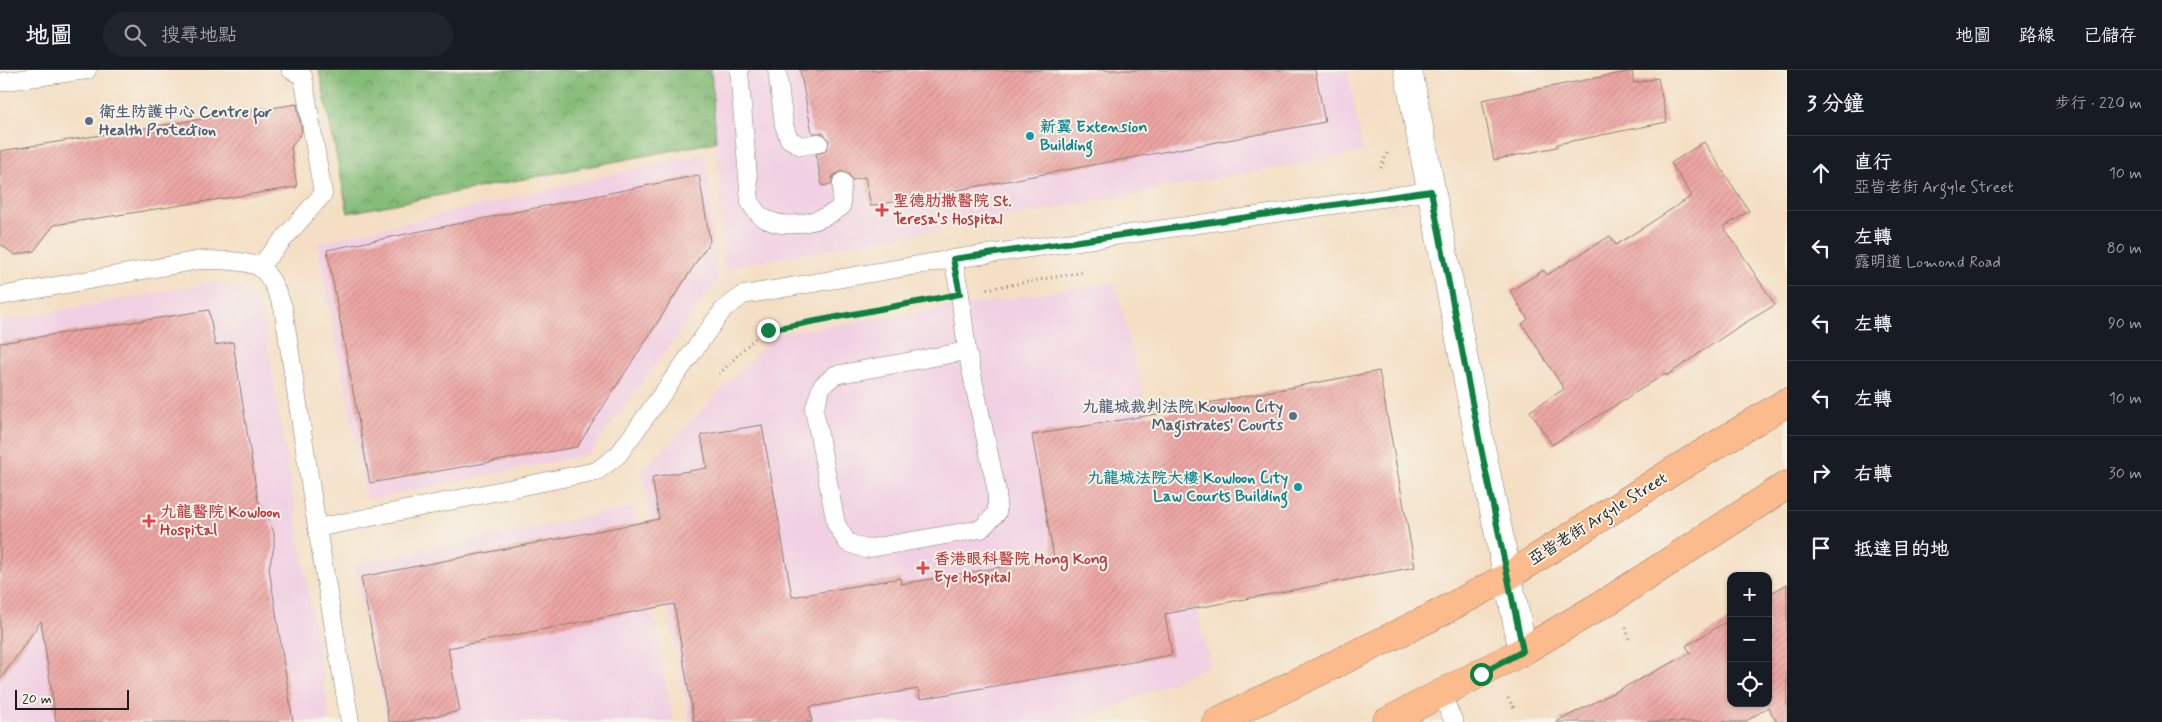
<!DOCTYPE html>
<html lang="zh-TW">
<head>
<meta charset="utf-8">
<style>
	:root { --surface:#171b24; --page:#20242c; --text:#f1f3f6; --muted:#9ea1a6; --line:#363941 }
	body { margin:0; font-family:Mynerve,"LXGW WenKai TC",sans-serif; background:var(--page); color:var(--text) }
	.controls { position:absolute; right:15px; bottom:15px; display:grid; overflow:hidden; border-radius:10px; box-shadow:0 1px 4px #0004 }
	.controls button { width:45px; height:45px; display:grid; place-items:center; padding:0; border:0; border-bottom:1px solid var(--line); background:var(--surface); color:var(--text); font:25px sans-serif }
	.scale { position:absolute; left:15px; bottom:12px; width:114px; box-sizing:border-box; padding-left:5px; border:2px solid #1c1c1c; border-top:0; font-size:14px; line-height:18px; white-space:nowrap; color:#1c1c1c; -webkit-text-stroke:4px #f7f3e8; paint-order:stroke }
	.stop { position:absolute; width:15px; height:15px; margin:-11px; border:4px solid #0b8043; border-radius:50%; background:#fff }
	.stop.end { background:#0b8043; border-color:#fff; box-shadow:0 1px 5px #0008 }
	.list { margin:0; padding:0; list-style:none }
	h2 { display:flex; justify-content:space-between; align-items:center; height:65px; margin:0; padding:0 20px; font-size:21px }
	h2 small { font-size:16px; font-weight:400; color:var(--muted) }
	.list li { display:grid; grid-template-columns:32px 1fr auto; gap:15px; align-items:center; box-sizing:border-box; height:75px; padding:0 20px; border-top:1px solid var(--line) }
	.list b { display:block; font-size:19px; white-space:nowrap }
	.list p { margin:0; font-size:16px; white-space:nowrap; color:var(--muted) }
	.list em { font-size:16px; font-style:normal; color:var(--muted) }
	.icon { flex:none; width:28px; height:28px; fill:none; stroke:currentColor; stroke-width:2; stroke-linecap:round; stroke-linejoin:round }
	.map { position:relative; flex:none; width:1787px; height:652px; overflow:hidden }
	header { display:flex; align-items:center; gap:30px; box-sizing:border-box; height:70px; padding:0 25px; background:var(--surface); border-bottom:1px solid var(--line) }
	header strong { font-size:24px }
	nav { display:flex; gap:28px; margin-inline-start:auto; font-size:18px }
	.search { width:350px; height:45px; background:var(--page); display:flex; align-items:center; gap:12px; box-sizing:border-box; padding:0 18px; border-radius:28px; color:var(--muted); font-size:19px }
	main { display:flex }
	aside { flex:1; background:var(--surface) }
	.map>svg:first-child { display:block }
	.built { fill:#f1d0e3 }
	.forest { fill:url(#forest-crowns); stroke:#506c4a }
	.building { fill:url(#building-hatch) }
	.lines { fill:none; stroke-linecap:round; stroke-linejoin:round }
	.service-casing { stroke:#887e70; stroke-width:19 }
	.tertiary-casing { stroke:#887e70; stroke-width:29 }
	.primary-casing { stroke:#887e70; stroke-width:29 }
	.path { stroke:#887e70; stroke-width:3; stroke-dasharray:1 4; stroke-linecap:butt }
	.service { stroke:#fff; stroke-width:18 }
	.tertiary { stroke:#fff; stroke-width:28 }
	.primary { stroke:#fbbb8d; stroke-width:28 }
	.route { stroke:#0b8043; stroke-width:6 }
	.service-dot { fill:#5c6f8a; stroke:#f7f3e8; stroke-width:2 }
	.culture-dot { fill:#0f9aa8; stroke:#f7f3e8; stroke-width:2 }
	.health-dot { fill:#e0444e; stroke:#f7f3e8; stroke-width:2 }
	.labels { text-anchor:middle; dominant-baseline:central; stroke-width:4; stroke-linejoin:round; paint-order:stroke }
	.service-label { font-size:16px; font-weight:bold; fill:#4e5e75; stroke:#f7f3e8; text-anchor:start }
	.culture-label { font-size:16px; font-weight:bold; fill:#0d838f; stroke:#f7f3e8; text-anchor:start }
	.health-label { font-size:16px; font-weight:bold; fill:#be3a42; stroke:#f7f3e8; text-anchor:start }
	.street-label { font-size:16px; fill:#1c1c1c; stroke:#f7f3e8 }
</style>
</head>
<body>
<header>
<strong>地圖</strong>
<div class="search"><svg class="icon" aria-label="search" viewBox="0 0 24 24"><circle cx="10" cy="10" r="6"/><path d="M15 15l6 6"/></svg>搜尋地點</div>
<nav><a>地圖</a><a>路線</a><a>已儲存</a></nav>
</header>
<main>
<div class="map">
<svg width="1787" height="652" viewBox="0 0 1787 652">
	<defs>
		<pattern id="forest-crowns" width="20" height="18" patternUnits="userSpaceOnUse" patternTransform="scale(1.25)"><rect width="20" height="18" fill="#85bc78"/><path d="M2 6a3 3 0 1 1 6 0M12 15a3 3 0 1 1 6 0" fill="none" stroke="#6c9862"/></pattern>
		<pattern id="building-hatch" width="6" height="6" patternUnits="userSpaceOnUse" patternTransform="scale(1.25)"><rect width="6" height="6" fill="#eca5a3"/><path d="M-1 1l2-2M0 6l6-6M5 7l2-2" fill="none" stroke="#ca8d8c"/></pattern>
	</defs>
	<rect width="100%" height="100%" fill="#f7f3e8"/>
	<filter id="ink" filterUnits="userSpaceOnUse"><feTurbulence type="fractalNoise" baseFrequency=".02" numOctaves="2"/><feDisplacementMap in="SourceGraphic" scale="10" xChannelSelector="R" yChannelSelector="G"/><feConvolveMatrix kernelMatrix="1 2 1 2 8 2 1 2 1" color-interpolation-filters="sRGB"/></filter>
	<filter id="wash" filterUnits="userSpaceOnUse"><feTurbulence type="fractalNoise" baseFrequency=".0096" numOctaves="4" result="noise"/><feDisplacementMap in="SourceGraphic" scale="20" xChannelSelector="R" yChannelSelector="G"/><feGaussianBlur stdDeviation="1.12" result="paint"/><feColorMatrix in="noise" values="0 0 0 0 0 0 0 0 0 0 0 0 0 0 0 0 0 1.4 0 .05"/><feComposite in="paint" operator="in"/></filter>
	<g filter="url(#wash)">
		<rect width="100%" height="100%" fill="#f4dfc4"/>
		<g class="built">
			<path d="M711,0H1348L1363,82L725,198Z"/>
			<path d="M705,83L717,211L589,384L367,430L317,173Z"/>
			<path d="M218,212L246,222L263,244L330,652H0V251Z"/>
			<path d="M1115,212L1210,595L1081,652H690L642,402L776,264Z"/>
			<path d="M634,437L673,652H387L353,495Z"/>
		</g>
		<path class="forest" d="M319,0H711L716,72L348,143Z"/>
		<g id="blocks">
			<g class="building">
				<path d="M800,0H1315L1325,52L871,136L865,107L852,110L848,103L842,101L833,106L831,114L822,116L816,84L826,81L829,71L823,63H812Z"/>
				<path d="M1632,1L1634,13L1658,8L1667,52L1557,74V77L1494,90L1482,30Z"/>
				<path d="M297,34L302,62L291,77L297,117L54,155L34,181L15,185L0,174V81Z"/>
				<path d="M1704,72L1749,141L1724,157L1775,235L1738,257L1666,306L1665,304L1552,375L1530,341L1564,319L1522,254L1528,249L1510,221L1544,200L1547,205L1610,166L1616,175L1692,126L1671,93Z"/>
				<path d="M699,105L710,171L577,377L370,413L327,180Z"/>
				<path d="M209,240L215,275L233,272L258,431L268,447L274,463V477L269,498L293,652H56L41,551L0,610V273Z"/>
				<path d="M1379,301L1415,497L1165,544L1172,585L920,629L918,619L810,637L812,652H694L674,534L448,578L460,641L405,652H389L361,507L659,449L652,407L707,398L701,365L762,355L792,527L900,508L901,514L1054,488L1032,365L1181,340V338Z"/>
				<path d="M1787,514V652H1777L1768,637L1745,652H1556L1691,583L1686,576L1731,549V633H1768V525Z"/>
			</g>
		</g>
	</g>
	<g filter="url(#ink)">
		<use href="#blocks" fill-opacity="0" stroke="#887e70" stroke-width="1"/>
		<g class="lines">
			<defs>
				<g id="service">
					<path d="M739,0L750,132C753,137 757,144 762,147C785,162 822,152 841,137L842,112"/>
					<path d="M777,0L784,55L789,69L801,76L819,73"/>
					<path d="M0,12L87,0"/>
					<path d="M953,189L960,224L967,281L997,422V443L981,459L865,479L847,472L836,454L814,339L822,316L835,305L967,281"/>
					<path d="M259,197L323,124L303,6L291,0"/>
					<path d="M0,226L200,190C214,190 246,190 259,197C271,204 278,225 283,237L317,458L350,652"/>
					<path d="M317,458L597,401L618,385L723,240L743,225L953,189L1431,121"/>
					<path d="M1441,624L1454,652"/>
				</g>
				<path id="tertiary" d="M1408,0L1480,373L1523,581"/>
				<g id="primary">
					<path d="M1216,652L1428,549L1507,507L1675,400L1787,332"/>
					<path d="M1386,652L1523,581L1613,528L1787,415"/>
				</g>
			</defs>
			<use href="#service" class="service-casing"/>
			<use href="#tertiary" class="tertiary-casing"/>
			<use href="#primary" class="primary-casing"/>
			<g class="path">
				<path d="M1381,98L1388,81"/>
				<path d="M987,219L1084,202"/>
				<path d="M719,304L757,266L768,260L932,230"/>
				<path d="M1626,558L1630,572"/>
				<path d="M1508,628L1514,638"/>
			</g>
			<use href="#service" class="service"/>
			<use href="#tertiary" class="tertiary"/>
			<use href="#primary" class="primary"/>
		</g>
	</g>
	<g class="lines" filter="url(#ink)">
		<path class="route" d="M768,260L960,224L953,189L1431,121L1480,373L1523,581L1481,604"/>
	</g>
	<g class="service-dot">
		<circle cx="89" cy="51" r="5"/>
		<circle cx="1293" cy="346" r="5"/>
	</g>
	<g class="culture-dot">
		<circle cx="1030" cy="66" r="5"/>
		<circle cx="1298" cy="417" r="5"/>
	</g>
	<g class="health-dot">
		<path d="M879.5 132.5h5v5h5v5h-5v5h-5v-5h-5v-5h5z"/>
		<path d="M146.5 443.5h5v5h5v5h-5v5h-5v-5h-5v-5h5z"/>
		<path d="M920.5 490.5h5v5h5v5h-5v5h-5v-5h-5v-5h5z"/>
	</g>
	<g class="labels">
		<g class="service-label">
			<text x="99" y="42">衛生防護中心 Centre for<tspan x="99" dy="18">Health Protection</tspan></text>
			<text x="1283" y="337" text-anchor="end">九龍城裁判法院 Kowloon City<tspan x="1283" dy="18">Magistrates' Courts</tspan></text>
		</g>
		<g class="culture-label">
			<text x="1040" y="57">新翼 Extension<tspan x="1040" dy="18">Building</tspan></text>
			<text x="1288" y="408" text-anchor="end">九龍城法院大樓 Kowloon City<tspan x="1288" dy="18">Law Courts Building</tspan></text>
		</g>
		<g class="health-label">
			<text x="893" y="131">聖德肋撒醫院 St.<tspan x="893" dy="18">Teresa's Hospital</tspan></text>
			<text x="160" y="442">九龍醫院 Kowloon<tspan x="160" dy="18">Hospital</tspan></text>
			<text x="934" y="489">香港眼科醫院 Hong Kong<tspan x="934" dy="18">Eye Hospital</tspan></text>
		</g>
		<g class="street-label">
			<text transform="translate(1598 449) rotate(-32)">亞皆老街 Argyle Street</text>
		</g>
	</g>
</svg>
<div class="controls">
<button>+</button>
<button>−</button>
<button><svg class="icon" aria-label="locate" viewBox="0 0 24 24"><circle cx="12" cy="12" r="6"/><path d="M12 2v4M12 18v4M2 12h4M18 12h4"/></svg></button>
</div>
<div class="scale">20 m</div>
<div class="stop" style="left:1481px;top:604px"></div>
<div class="stop end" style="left:768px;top:260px"></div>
</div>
<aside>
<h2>3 分鐘<small>步行 · 220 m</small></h2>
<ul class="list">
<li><svg class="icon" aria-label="ahead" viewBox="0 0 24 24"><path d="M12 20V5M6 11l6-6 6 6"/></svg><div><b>直行</b><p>亞皆老街 Argyle Street</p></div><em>10 m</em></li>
<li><svg class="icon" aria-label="left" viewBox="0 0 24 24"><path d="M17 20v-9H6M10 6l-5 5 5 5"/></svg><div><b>左轉</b><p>露明道 Lomond Road</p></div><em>80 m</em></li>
<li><svg class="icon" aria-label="left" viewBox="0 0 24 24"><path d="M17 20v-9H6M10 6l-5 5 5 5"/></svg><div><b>左轉</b></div><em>90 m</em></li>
<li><svg class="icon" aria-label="left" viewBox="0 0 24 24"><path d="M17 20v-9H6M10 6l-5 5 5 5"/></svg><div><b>左轉</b></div><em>10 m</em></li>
<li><svg class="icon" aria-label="right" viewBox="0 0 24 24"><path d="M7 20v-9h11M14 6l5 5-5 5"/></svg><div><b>右轉</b></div><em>30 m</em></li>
<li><svg class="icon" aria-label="arrive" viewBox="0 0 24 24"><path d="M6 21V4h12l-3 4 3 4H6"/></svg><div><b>抵達目的地</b></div></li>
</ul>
</aside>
</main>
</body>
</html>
